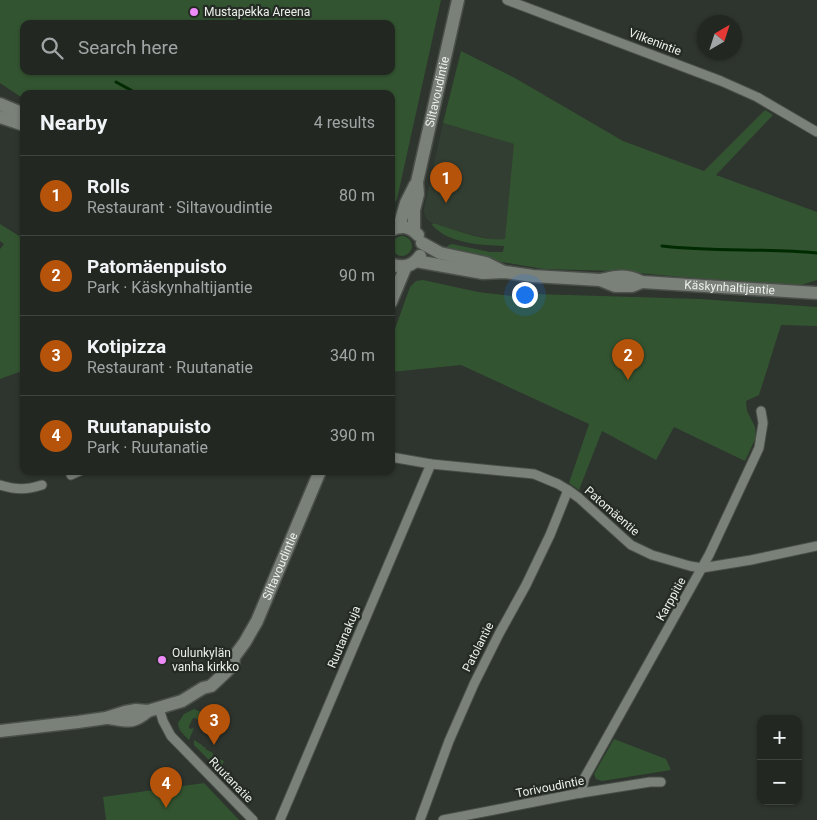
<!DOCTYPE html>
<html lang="en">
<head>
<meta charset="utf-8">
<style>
	:root { --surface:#222722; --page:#2a2f2a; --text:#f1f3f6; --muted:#a2a5a5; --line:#3f4440; --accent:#b45309 }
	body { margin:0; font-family:Roboto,sans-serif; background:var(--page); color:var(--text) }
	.controls { position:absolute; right:15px; bottom:15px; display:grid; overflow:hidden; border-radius:10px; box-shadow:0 1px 4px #0004 }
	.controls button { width:45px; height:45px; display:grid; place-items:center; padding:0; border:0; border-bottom:1px solid var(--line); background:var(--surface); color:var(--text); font:25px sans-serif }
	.compass { position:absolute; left:697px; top:15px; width:45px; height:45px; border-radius:50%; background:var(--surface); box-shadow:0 1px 4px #0004; rotate:39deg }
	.you { position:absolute; left:524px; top:294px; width:18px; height:18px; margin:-12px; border:4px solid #fff; border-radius:50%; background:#1a73e8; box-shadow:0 0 0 8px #1a73e833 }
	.badge { display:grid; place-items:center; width:32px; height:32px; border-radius:50%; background:var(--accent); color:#fff; font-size:16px; font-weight:700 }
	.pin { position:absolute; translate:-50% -41px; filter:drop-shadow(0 1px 2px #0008) }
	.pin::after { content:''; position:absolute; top:26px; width:18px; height:15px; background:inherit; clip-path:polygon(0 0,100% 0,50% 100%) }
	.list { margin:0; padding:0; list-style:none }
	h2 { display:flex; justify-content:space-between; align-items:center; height:65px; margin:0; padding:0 20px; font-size:21px }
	h2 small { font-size:16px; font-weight:400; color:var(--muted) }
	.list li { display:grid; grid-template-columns:32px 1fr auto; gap:15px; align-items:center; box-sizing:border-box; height:80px; padding:0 20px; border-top:1px solid var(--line) }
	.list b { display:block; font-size:19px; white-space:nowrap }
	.list p { margin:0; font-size:16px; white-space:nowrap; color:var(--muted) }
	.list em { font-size:16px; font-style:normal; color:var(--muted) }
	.icon { flex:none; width:28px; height:28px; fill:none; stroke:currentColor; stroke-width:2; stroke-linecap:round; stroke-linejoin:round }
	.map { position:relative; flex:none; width:817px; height:820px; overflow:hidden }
	.search { position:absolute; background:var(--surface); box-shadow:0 1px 4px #0004; left:20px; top:20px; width:375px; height:55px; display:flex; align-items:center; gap:12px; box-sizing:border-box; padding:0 18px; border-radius:10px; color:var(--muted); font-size:19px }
	.panel { position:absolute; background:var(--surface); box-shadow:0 1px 4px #0004; left:20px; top:90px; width:375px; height:385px; border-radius:10px }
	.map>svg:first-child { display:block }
	.built { fill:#333e32 }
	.green { fill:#335431; fill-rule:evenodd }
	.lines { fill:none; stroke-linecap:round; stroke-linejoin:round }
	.stream { stroke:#002a00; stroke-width:3 }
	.street-casing { stroke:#4a4f49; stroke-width:11 }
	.secondary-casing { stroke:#4a4f49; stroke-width:15 }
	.street { stroke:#7a8179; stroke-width:9 }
	.secondary { stroke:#7a8179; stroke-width:12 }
	.poi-dot { fill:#ed8cf9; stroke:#242a24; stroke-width:2 }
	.labels { text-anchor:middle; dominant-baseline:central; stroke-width:4.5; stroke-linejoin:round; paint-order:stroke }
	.poi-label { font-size:12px; fill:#edf0ec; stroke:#242a24; text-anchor:start }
	.street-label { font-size:12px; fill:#edf0ec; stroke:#242a24 }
</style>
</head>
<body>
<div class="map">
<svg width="817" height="820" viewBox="0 0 817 820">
	<rect width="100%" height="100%" fill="#2e342e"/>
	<path class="built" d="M443,123L515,144L505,240H496L452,230L430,222L426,218L424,212V209Z"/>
	<g class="green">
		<path d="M0,0H441L397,199L391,208V94H24V99L0,83ZM24,24H391V71H24Z"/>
		<path d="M461,51L515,78L623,141L704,171L765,110L773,115L716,175L817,212V280L798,286L682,277L617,271L544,269L502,262L489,261L445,249L449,245L452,244L490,252H503L504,246C481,245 449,244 432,225L433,223C451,229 487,242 505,239L514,144L443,123Z"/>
		<path d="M0,224L24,239V344L22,371L0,379V249L4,244L0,241Z"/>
		<circle cx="402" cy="246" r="10"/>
		<path d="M423,280L478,292L512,296L535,294L700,299L817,307V326L781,325L759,395L746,401L747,411L755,427L756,437L745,461L674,427L656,460L602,431L579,490L569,483L589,424L461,365L391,372V340L410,287L416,281Z"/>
		<path d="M194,709L201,712L198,720L195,718H193L189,726V728L191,729L194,728L189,740C184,735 178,730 178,723L184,714Z"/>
		<path d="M614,739L666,759L671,770L602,781L596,779L594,774Z"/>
		<path d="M194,740L202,745V746L206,748L205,749L213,753V756L224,761L220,771L194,745Z"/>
		<path d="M204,783L239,820H106L103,797Z"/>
	</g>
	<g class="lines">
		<g class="stream">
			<path d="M116,82L138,94"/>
			<path d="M662,246C713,252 765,248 817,253"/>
		</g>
		<defs>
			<g id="street">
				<path d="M507,0L721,81L757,97L817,132"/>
				<path d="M391,457L431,464L534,474L558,484L568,490L579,498L631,545L652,555L690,566L702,568L751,560L817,546"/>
				<path d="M71,475L80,471"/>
				<path d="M0,485C17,490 26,490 42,485"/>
				<path d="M159,708L163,721L171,736L253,820"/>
				<path d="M581,793L585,777L709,555L759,448L763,423L761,411"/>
				<path d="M280,820L431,464"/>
				<path d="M420,820L449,741L474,684L499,634L526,585L550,535L568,490"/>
				<path d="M443,820L575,794L650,782H661"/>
			</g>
			<g id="secondary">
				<path d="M0,104L24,114"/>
				<path d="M0,117L24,125"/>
				<path d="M399,227L406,203L415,185"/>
				<path d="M391,230C402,225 410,226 418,235"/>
				<path id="s1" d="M414,231V210L418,194L417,182L458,0"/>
				<path d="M422,243L440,253L486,263L502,271"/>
				<path d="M416,261L483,273L505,272L533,276L600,280L615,286H632L642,282"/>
				<path d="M391,264C403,269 413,266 420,256"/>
				<path id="s2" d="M600,280C618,276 626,274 642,282L817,293"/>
				<path d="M391,302L406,266"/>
				<path d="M109,718C128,721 133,724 148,711"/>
				<path id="s3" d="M0,731L78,722L106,718L125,712L136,710L148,711L182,701L203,688L211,686L227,671L233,665L234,657L245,642L257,621L320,471"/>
			</g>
		</defs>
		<use href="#street" class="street-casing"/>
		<use href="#secondary" class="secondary-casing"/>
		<use href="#street" class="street"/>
		<use href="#secondary" class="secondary"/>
	</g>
	<g class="poi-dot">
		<circle cx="194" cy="12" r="5"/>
		<circle cx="162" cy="660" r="5"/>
	</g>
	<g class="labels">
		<g class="poi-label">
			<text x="204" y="12">Mustapekka Areena</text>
			<text x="172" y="653">Oulunkylän<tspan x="172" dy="14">vanha kirkko</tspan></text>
		</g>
		<g class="street-label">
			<text transform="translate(655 42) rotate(21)">Vilkenintie</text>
			<text stroke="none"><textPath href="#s1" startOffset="142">Siltavoudintie</textPath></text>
			<text stroke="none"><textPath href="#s2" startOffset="131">Käskynhaltijantie</textPath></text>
			<text transform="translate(612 511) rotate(41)">Patomäentie</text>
			<text stroke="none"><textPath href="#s3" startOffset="359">Siltavoudintie</textPath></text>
			<text transform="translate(671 599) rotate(-61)">Karppitie</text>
			<text transform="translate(344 637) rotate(-67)">Ruutanakuja</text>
			<text transform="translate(478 647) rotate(-63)">Patolantie</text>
			<text transform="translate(231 780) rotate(46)">Ruutanatie</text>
			<text transform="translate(550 787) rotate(-11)">Torivoudintie</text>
		</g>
	</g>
</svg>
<div class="controls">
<button>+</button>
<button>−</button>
</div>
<svg class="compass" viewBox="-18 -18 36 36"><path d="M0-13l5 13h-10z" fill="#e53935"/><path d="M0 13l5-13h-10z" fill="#a2a5a5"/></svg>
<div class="you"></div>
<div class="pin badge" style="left:446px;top:203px">1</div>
<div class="pin badge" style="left:628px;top:380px">2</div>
<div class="pin badge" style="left:214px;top:745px">3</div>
<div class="pin badge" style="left:166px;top:808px">4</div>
<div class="search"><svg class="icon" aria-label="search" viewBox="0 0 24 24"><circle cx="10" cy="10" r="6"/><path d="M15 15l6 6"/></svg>Search here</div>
<section class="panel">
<h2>Nearby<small>4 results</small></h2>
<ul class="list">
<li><span class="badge">1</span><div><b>Rolls</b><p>Restaurant · Siltavoudintie</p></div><em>80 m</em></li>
<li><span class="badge">2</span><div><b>Patomäenpuisto</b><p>Park · Käskynhaltijantie</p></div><em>90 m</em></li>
<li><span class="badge">3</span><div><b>Kotipizza</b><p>Restaurant · Ruutanatie</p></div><em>340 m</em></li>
<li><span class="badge">4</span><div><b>Ruutanapuisto</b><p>Park · Ruutanatie</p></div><em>390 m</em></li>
</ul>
</section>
</div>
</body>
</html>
